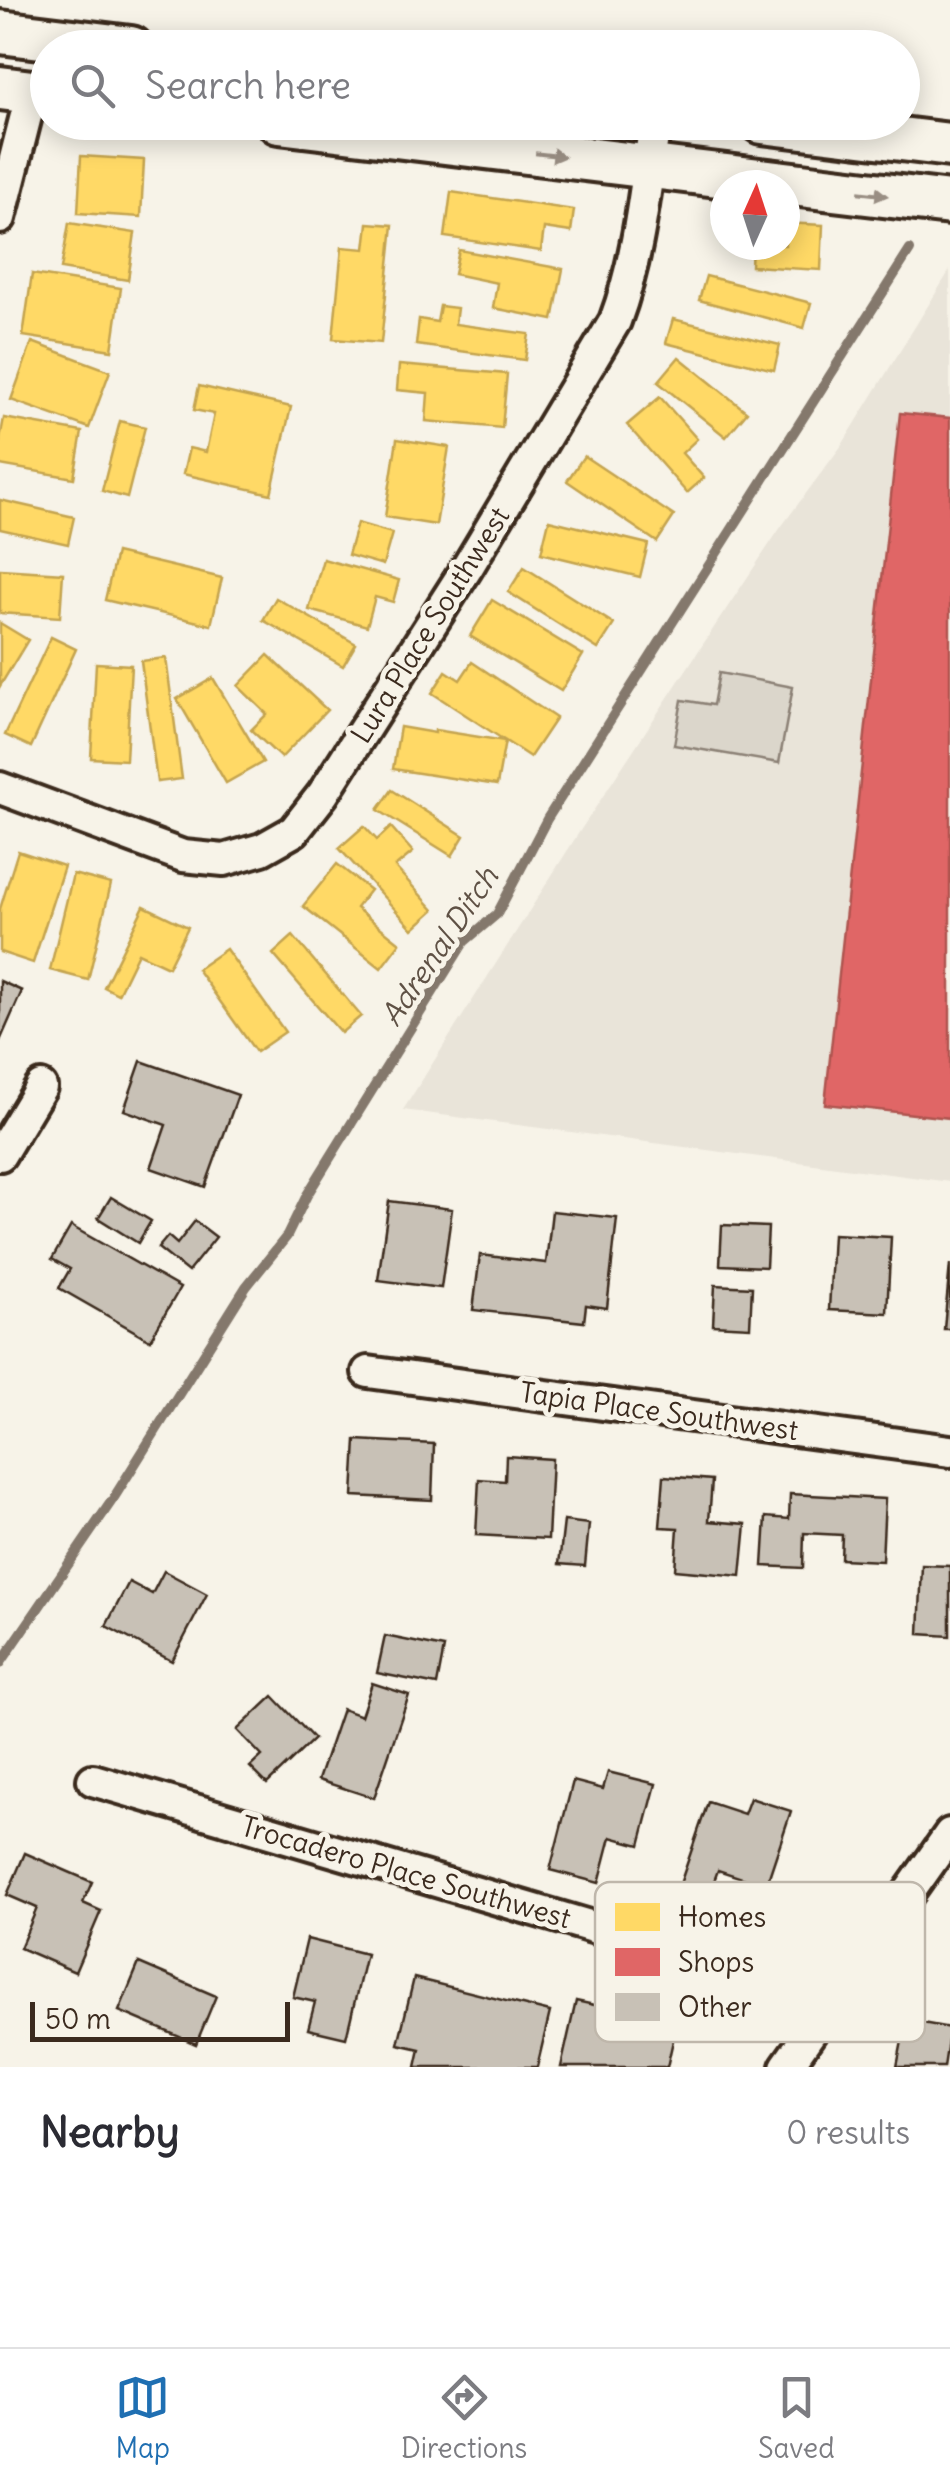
<!DOCTYPE html>
<html lang="en">
<head>
<meta charset="utf-8">
<style>
	:root { --surface:#fff; --page:#f2f2f3; --text:#2b2b33; --muted:#7c7c81; --line:#e1e1e2; --accent:#1f6fb2 }
	body { margin:0; font-family:Delius,sans-serif; background:var(--page); color:var(--text) }
	.compass { position:absolute; left:710px; top:170px; width:90px; height:90px; border-radius:50%; background:var(--surface); box-shadow:0 5px 25px #0003; rotate:3deg }
	.scale { position:absolute; left:30px; bottom:25px; width:260px; box-sizing:border-box; padding-left:10px; border:5px solid #3b2a1e; border-top:0; font-size:28px; line-height:35px; white-space:nowrap; color:#3b2a1e; -webkit-text-stroke:8px #f7f3e8; paint-order:stroke }
	.list { margin:0; padding:0; list-style:none }
	h2 { display:flex; justify-content:space-between; align-items:center; height:130px; margin:0; padding:0 40px; font-size:42px }
	h2 small { font-size:32px; font-weight:400; color:var(--muted) }
	.icon { flex:none; width:55px; height:55px; fill:none; stroke:currentColor; stroke-width:2; stroke-linecap:round; stroke-linejoin:round }
	.map { position:relative; flex:none; width:950px; height:2067px; overflow:hidden }
	.search { position:absolute; background:var(--surface); box-shadow:0 5px 25px #0003; left:30px; right:30px; top:30px; height:110px; display:flex; align-items:center; gap:25px; box-sizing:border-box; padding:0 35px; border-radius:55px; color:var(--muted); font-size:38px }
	.sheet { height:280px; background:var(--surface) }
	nav { display:flex; justify-content:space-around; align-items:center; box-sizing:border-box; height:140px; border-top:2px solid var(--line); background:var(--surface); font-size:28px; color:var(--muted) }
	nav a { display:grid; justify-items:center; gap:5px }
	nav .on { color:var(--accent) }
	.map>svg:first-child { display:block }
	.built { fill:#e9e4d9 }
	.green { fill:#dbd6cb; stroke:#8b8074; stroke-width:2.5 }
	.homes { fill:#ffd966; stroke:#c4a450; stroke-width:2.5 }
	.shops { fill:#e06666; stroke:#ae5450; stroke-width:2.5 }
	.lines { fill:none; stroke-linecap:round; stroke-linejoin:round }
	.stream { stroke:#84786c; stroke-width:10 }
	.building { fill:#c8c1b6; stroke:#3b2a1e; stroke-width:2.5 }
	.minor-casing { stroke:#3b2a1e; stroke-width:38 }
	.secondary-casing { stroke:#3b2a1e; stroke-width:50 }
	.minor { stroke:#f7f3e8; stroke-width:30 }
	.secondary { stroke:#f7f3e8; stroke-width:42 }
	.oneway { fill:#998e83 }
	.labels { text-anchor:middle; dominant-baseline:central; stroke-width:10; stroke-linejoin:round; paint-order:stroke }
	.street-label { font-size:28px; fill:#3b2a1e; stroke:#f7f3e8 }
	.water-label { font-size:30px; font-style:italic; fill:#5f5145; stroke:#f7f3e8 }
	.key { fill:#f7f3e8; stroke:#bfb7ab; stroke-width:2.5 }
	.key-label { font-size:28px; fill:#3b2a1e }
</style>
</head>
<body>
<div class="map">
<svg width="950" height="2067" viewBox="0 0 950 2067">
	<rect width="100%" height="100%" fill="#f7f3e8"/>
	<filter id="ink" filterUnits="userSpaceOnUse"><feTurbulence type="fractalNoise" baseFrequency=".01" numOctaves="2"/><feDisplacementMap in="SourceGraphic" scale="20" xChannelSelector="R" yChannelSelector="G"/><feConvolveMatrix kernelMatrix="1 2 1 2 8 2 1 2 1" color-interpolation-filters="sRGB"/></filter>
	<g filter="url(#ink)">
		<path class="built" d="M950,270V1182L403,1110L578,834L717,623L781,527L842,445Z"/>
		<path class="green" d="M719,673L793,687L779,763L674,745L682,700L713,705Z"/>
		<g class="homes">
			<path d="M81,156L144,160L141,217L78,213Z"/>
			<path d="M451,192L574,210L571,232L544,228L541,251L445,237Z"/>
			<path d="M69,223L135,233L128,280L61,269Z"/>
			<path d="M368,223L393,225L381,343L333,339L342,247L365,249Z"/>
			<path d="M785,223L823,225L821,270L751,266L752,245H785Z"/>
			<path d="M459,250L563,269L553,320L493,308L497,283L454,274Z"/>
			<path d="M32,274L121,288L112,350L23,336Z"/>
			<path d="M706,276L811,303L804,328L699,300Z"/>
			<path d="M440,306L457,308L455,324L529,334L525,360L416,345L419,319L437,322Z"/>
			<path d="M673,319L780,345L774,370L666,343Z"/>
			<path d="M32,342L110,371L89,428L11,400Z"/>
			<path d="M679,357L747,412L726,437L658,382Z"/>
			<path d="M399,365L507,374L502,428L426,421L428,393L397,390Z"/>
			<path d="M199,386L291,407L271,494L183,474L189,448L206,452L214,414L194,410Z"/>
			<path d="M660,397L697,439L682,453L704,478L687,493L627,425Z"/>
			<path d="M4,418L82,432L74,478L0,465V439Z"/>
			<path d="M120,421L145,427L127,498L102,491Z"/>
			<path d="M397,439L449,447L436,525L385,517Z"/>
			<path d="M584,456L674,516L657,542L567,481Z"/>
			<path d="M0,500L74,517L68,544L0,529Z"/>
			<path d="M549,520L648,544L640,577L541,553Z"/>
			<path d="M357,523L392,533L383,565L348,555Z"/>
			<path d="M116,553L222,578L211,625L105,600Z"/>
			<path d="M323,559L399,580L393,602L375,597L367,626L309,610Z"/>
			<path d="M524,567L614,624L598,649L508,592Z"/>
			<path d="M0,569L63,573L60,617L0,613Z"/>
			<path d="M276,598L356,644L343,666L263,620Z"/>
			<path d="M492,600L583,655L561,691L470,636Z"/>
			<path d="M0,623L28,640L0,686Z"/>
			<path d="M51,637L76,649L31,747L5,735Z"/>
			<path d="M268,655L327,710L281,758L251,730L267,714L238,686Z"/>
			<path d="M166,658L182,779L157,782L141,661Z"/>
			<path d="M472,662L556,718L530,757L432,693L446,671L460,680Z"/>
			<path d="M96,663L131,665L126,760L91,758Z"/>
			<path d="M213,678L263,762L226,783L177,699Z"/>
			<path d="M400,727L435,733V730L505,741L497,785L393,769Z"/>
			<path d="M392,790L464,836L452,856L378,810Z"/>
			<path d="M364,826L377,840L391,827L413,852L395,867L434,910L413,929L339,848Z"/>
			<path d="M18,851L64,866L33,963L0,952V909Z"/>
			<path d="M337,864L370,890L356,908L400,943L381,968L303,906Z"/>
			<path d="M73,874L111,884L88,980L50,970Z"/>
			<path d="M144,906L188,927L168,967L138,953L118,994L104,987Z"/>
			<path d="M293,936L361,1016L341,1033L273,954Z"/>
			<path d="M226,949L285,1032L256,1052L197,969Z"/>
		</g>
		<path class="shops" d="M900,413L950,418V1118L825,1104Z"/>
		<g class="lines">
			<path class="stream" d="M0,1664L113,1499L246,1287L287,1236L307,1195L464,942L497,914L547,819L910,250"/>
		</g>
		<g class="building">
			<path d="M0,981L22,991L0,1041Z"/>
			<path d="M141,1061L238,1095L205,1187L151,1168L166,1125L124,1110Z"/>
			<path d="M111,1197L151,1221L138,1243L98,1218Z"/>
			<path d="M389,1201L452,1209L441,1288L378,1280Z"/>
			<path d="M552,1211L617,1218L607,1308L586,1305L584,1322L473,1310L480,1255L546,1263Z"/>
			<path d="M195,1221L216,1237L188,1272L158,1248L168,1236L177,1244Z"/>
			<path d="M722,1225L768,1227L766,1267L720,1265Z"/>
			<path d="M71,1226L180,1288L150,1340L59,1288L70,1269L52,1259Z"/>
			<path d="M833,1234L891,1237L887,1313L829,1310Z"/>
			<path d="M950,1264V1329H944Z"/>
			<path d="M715,1285L752,1287L750,1327L713,1325Z"/>
			<path d="M356,1440L434,1444L432,1500L353,1496Z"/>
			<path d="M506,1456L552,1459L548,1539L476,1535L479,1479L505,1481Z"/>
			<path d="M664,1476L712,1480L709,1521L746,1524L741,1576L675,1570L678,1528L660,1527Z"/>
			<path d="M790,1494L885,1499L882,1561L841,1559L842,1535L804,1533L803,1568L763,1566L766,1517L789,1519Z"/>
			<path d="M564,1521L589,1524L585,1566L559,1564Z"/>
			<path d="M922,1565L950,1566V1636L919,1634Z"/>
			<path d="M164,1571L207,1594L172,1661L106,1626L129,1582L152,1594Z"/>
			<path d="M385,1636L444,1648L437,1685L377,1673Z"/>
			<path d="M372,1683L409,1695L374,1798L318,1780L342,1709L361,1716Z"/>
			<path d="M273,1696L314,1739L267,1784L250,1767L262,1756L237,1730Z"/>
			<path d="M608,1772L656,1784L640,1845L611,1837L599,1883L550,1870L573,1781L603,1789Z"/>
			<path d="M750,1798L791,1811L766,1886L718,1870L707,1900L678,1890L708,1802L744,1814Z"/>
			<path d="M25,1853L92,1882L83,1903L101,1911L75,1972L20,1948L37,1908L7,1895Z"/>
			<path d="M307,1939L366,1954L346,2038L308,2029L315,2002L293,1997Z"/>
			<path d="M139,1963L216,1996L196,2044L119,2011Z"/>
			<path d="M414,1978L550,2012L537,2067H416L420,2049L398,2044Z"/>
			<path d="M576,2001L677,2023L667,2067H561Z"/>
			<path d="M906,2020L950,2028L944,2067H897Z"/>
		</g>
		<g class="lines">
			<defs>
				<g id="minor">
					<path d="M0,218L32,92"/>
					<path d="M0,788L183,856L224,860L262,849L294,831L323,794L467,568L615,321C639,257 645,190 655,122"/>
					<path d="M0,1155L41,1087"/>
					<path d="M368,1372L950,1451"/>
					<path d="M93,1780L834,1998"/>
					<path d="M786,2067L950,1834"/>
				</g>
				<g id="secondary">
					<path d="M0,32L131,48"/>
					<path d="M0,88L48,94"/>
					<path d="M279,122L950,203"/>
					<path d="M762,122L950,145"/>
				</g>
			</defs>
			<use href="#minor" class="minor-casing"/>
			<use href="#secondary" class="secondary-casing"/>
			<use href="#minor" class="minor"/>
			<use href="#secondary" class="secondary"/>
		</g>
		<defs><path id="oneway-solid" d="M-6-.8H1V-3.2L6.5 0L1 3.2V.8H-6Z" transform="scale(2.5)"/></defs>
		<g class="oneway">
			<use href="#oneway-solid" transform="translate(550 155) rotate(7)"/>
			<use href="#oneway-solid" transform="translate(873 194) rotate(7)"/>
		</g>
	</g>
	<g class="labels">
		<g class="street-label">
			<text transform="translate(430 625) rotate(-58)">Lura Place Southwest</text>
			<text transform="translate(659 1411) rotate(8)">Tapia Place Southwest</text>
			<text transform="translate(406 1872) rotate(16)">Trocadero Place Southwest</text>
		</g>
		<g class="water-label">
			<text transform="translate(439 946) rotate(-56)">Adrenal Ditch</text>
		</g>
	</g>
	<rect x="595" y="1882" width="330" height="160" rx="15" class="key"/>
	<rect x="615" y="1903" width="45" height="28" fill="#ffd966"/>
	<rect x="615" y="1948" width="45" height="28" fill="#e06666"/>
	<rect x="615" y="1993" width="45" height="28" fill="#c8c1b6"/>
	<g class="key-label">
		<text x="678" y="1927">Homes</text>
		<text x="678" y="1972">Shops</text>
		<text x="678" y="2017">Other</text>
	</g>
</svg>
<svg class="compass" viewBox="-18 -18 36 36"><path d="M0-13l5 13h-10z" fill="#e53935"/><path d="M0 13l5-13h-10z" fill="#7c7c81"/></svg>
<div class="scale">50 m</div>
<div class="search"><svg class="icon" aria-label="search" viewBox="0 0 24 24"><circle cx="10" cy="10" r="6"/><path d="M15 15l6 6"/></svg>Search here</div>
</div>
<section class="sheet">
<h2>Nearby<small>0 results</small></h2>
<ul class="list">
</ul>
</section>
<nav>
<a class="on"><svg class="icon" aria-label="map" viewBox="0 0 24 24"><path d="M3 6l6-2 6 2 6-2v14l-6 2-6-2-6 2zM9 4v14M15 6v14"/></svg>Map</a>
<a><svg class="icon" aria-label="directions" viewBox="0 0 24 24"><path d="M12 3l9 9-9 9-9-9zM9 14v-3h6M13 9l2 2-2 2"/></svg>Directions</a>
<a><svg class="icon" aria-label="saved" viewBox="0 0 24 24"><path d="M7 4h10v16l-5-4-5 4z"/></svg>Saved</a>
</nav>
</body>
</html>
